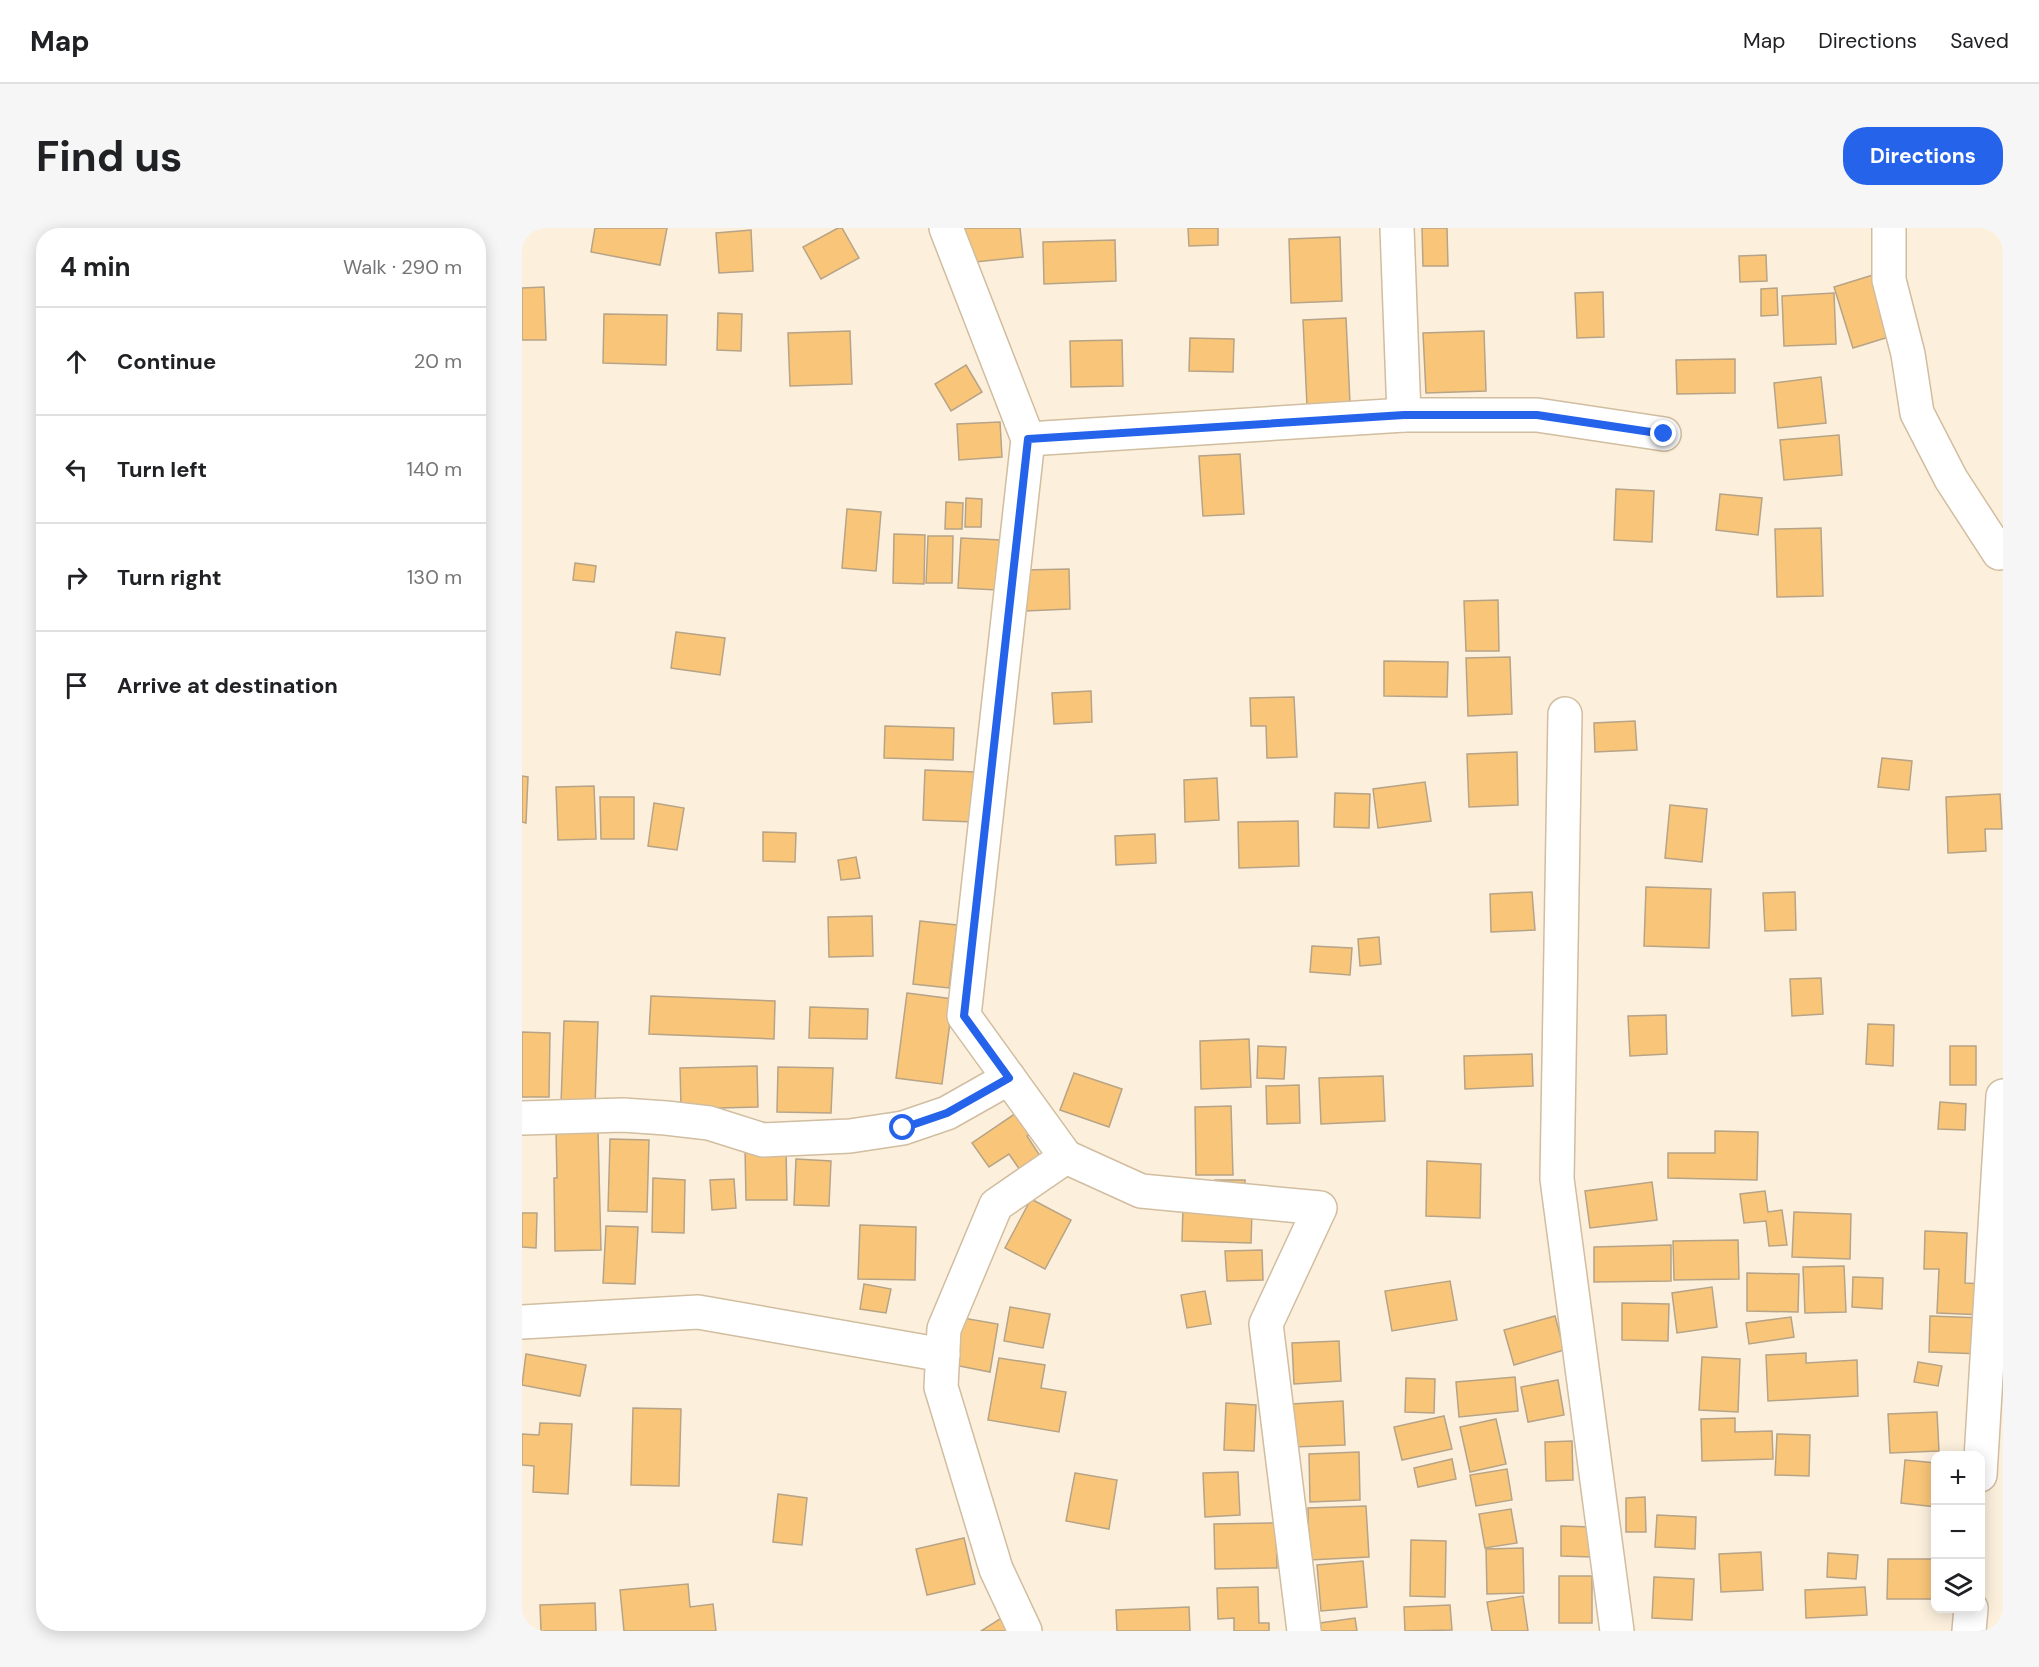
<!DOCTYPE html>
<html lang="en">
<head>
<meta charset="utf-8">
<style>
	:root { --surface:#fff; --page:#f6f6f6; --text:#202124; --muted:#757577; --line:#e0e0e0; --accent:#2563eb }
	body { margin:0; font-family:"DM Sans",sans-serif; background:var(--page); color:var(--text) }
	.controls { position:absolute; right:18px; bottom:18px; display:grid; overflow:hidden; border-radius:12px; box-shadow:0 3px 15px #0003 }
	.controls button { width:54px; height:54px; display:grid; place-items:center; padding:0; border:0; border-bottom:2px solid var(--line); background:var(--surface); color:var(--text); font:30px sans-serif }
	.stop { position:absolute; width:18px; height:18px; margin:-14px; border:4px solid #2563eb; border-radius:50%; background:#fff }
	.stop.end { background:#2563eb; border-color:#fff; box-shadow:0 2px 6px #0008 }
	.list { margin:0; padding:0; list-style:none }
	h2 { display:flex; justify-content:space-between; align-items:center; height:78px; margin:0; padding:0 24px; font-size:26px }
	h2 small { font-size:20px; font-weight:400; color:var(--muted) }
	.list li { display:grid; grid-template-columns:39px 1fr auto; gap:18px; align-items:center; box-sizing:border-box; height:108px; padding:0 24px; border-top:2px solid var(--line) }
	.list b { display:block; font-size:22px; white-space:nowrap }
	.list em { font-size:20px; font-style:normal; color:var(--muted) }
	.icon { flex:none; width:33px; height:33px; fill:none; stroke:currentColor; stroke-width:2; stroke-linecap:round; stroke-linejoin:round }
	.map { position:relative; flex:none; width:1481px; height:1403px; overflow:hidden; border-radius:24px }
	header { display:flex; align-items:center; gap:36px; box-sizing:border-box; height:84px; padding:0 30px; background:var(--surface); border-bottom:2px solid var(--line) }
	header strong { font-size:28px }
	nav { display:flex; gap:33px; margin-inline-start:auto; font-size:21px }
	.intro { display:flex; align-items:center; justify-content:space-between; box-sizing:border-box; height:144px; padding:0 36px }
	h1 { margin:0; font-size:42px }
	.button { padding:15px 27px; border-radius:24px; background:var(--accent); color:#fff; font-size:21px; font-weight:700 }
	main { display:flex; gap:36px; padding:0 36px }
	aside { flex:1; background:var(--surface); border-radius:24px; box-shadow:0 3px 15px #0003 }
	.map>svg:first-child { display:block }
	.building { fill:#f9c679; stroke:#b7a386; stroke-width:1.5 }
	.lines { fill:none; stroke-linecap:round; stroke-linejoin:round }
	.minor-casing { stroke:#d1bd9f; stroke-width:36 }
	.minor { stroke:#fff; stroke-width:33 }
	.route { stroke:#2563eb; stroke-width:8 }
</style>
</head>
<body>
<header>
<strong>Map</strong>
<nav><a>Map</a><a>Directions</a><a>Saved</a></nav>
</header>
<div class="intro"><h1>Find us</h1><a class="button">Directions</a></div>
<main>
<aside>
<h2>4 min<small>Walk · 290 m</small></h2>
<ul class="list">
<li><svg class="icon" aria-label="ahead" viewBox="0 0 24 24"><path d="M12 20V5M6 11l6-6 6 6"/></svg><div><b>Continue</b></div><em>20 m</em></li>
<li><svg class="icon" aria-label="left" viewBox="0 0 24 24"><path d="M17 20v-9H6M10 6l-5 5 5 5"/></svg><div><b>Turn left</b></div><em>140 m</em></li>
<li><svg class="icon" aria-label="right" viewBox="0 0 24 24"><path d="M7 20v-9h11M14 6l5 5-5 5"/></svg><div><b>Turn right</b></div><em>130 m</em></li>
<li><svg class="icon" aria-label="arrive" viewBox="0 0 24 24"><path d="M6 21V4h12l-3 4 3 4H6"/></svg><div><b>Arrive at destination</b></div></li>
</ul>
</aside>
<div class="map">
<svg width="1481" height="1403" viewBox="0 0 1481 1403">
	<rect width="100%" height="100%" fill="#fcf0dd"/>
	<g class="building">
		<path d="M73,0H145L138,37L69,24Z"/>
		<path d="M316,0H320L337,30L299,51L281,19Z"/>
		<path d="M440,0H498L501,29L444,35Z"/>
		<path d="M666,0H696V17L667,18Z"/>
		<path d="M900,0H925L926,38H901Z"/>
		<path d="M229,2L231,43L197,45L194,5Z"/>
		<path d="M818,9L820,73L769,75L767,11Z"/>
		<path d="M593,12L594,53L522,56L521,14Z"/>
		<path d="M1244,27L1245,53L1218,54L1217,28Z"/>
		<path d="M1364,43L1383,104L1331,120L1312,59Z"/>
		<path d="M22,59L24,112H0V60Z"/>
		<path d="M1255,60L1256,87L1239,88V61Z"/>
		<path d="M1081,64L1082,109L1055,110L1053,65Z"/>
		<path d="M1312,65L1314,116L1262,118L1260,68Z"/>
		<path d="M196,85L220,86L219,123L195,122Z"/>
		<path d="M82,86L145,87L144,137L81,135Z"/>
		<path d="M824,90L828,175L785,178L781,92Z"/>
		<path d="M328,103L330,156L268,158L266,105Z"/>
		<path d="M962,103L964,163L904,165L901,105Z"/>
		<path d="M668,110L712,111L711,144L667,143Z"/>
		<path d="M600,112L601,158L549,159L548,113Z"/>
		<path d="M1213,131V165L1155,166L1154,132Z"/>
		<path d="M444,137L460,164L429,183L413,156Z"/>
		<path d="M1299,149L1304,195L1256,200L1252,155Z"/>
		<path d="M478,194L480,229L437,232L435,196Z"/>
		<path d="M1317,207L1320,247L1262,252L1258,212Z"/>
		<path d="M718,226L722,286L681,288L677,228Z"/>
		<path d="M1094,261L1132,263L1130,314L1092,312Z"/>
		<path d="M1198,266L1240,270L1236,307L1194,302Z"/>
		<path d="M444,270L460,271L459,299H443Z"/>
		<path d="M424,274L441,275L440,301H423Z"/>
		<path d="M325,281L359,284L354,343L320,340Z"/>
		<path d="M1299,300L1301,368L1255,369L1253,301Z"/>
		<path d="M372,306L403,307L402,356L371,355Z"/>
		<path d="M406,308H431L430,355H404Z"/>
		<path d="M439,310L479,312L476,362L436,360Z"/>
		<path d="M53,335L74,338L72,354L51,352Z"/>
		<path d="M547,341L548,381L503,383L502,342Z"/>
		<path d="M976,372L977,423H944L942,373Z"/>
		<path d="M154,404L203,410L198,447L149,440Z"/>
		<path d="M988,429L990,486L946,488L944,430Z"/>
		<path d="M862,433L926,434L925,469L862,468Z"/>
		<path d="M569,463L570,494L532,496L530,465Z"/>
		<path d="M772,469L775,529L745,530L744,498H729L728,470Z"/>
		<path d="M1113,493L1115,522L1073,524L1072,495Z"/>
		<path d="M363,498L432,500L431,532L362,530Z"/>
		<path d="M995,524L996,577L947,579L945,526Z"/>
		<path d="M1360,530L1390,533L1387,562L1356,559Z"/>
		<path d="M403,542L454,544L452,594L401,592Z"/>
		<path d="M0,548L6,549L4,595L0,594Z"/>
		<path d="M695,550L697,592L663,594L662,552Z"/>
		<path d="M903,554L909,593L856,600L851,561Z"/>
		<path d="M72,558L74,611L36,612L34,559Z"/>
		<path d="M813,565L848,566L847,600L812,599Z"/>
		<path d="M1478,566L1480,601H1463L1464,623L1426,625L1424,569Z"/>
		<path d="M78,569H112V611H79Z"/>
		<path d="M132,575L162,580L155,622L126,618Z"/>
		<path d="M1148,577L1185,581L1180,634L1143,630Z"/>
		<path d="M776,593L777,638L717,640L716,594Z"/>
		<path d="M241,604L274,605L273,634L241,633Z"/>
		<path d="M633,606L634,635L594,637L593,608Z"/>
		<path d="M334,629L338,650L319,652L316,632Z"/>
		<path d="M1124,659L1189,661L1187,720L1122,718Z"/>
		<path d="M1010,664L1013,702L969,704L968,666Z"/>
		<path d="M1273,664L1274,702L1243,703L1241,665Z"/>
		<path d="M350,688L351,728L307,729L306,689Z"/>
		<path d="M398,693L435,697L427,760L391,756Z"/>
		<path d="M857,709L859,736L838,738L836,711Z"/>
		<path d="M790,718L830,720L828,747L788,744Z"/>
		<path d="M1299,750L1301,786L1270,788L1268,751Z"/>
		<path d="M385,765L431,771L420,856L374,850Z"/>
		<path d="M129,768L253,773L252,811L127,806Z"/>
		<path d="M288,779L346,781L345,811L287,810Z"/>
		<path d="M1144,787L1145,826L1108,828L1106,788Z"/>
		<path d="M42,793L76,794L73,878L39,876Z"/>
		<path d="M1346,796L1372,797L1371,838L1344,836Z"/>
		<path d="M0,804L28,805L27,869H0Z"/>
		<path d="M727,811L729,859L679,861L678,813Z"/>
		<path d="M736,818L764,819L762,851L735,850Z"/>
		<rect x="1428" y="818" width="26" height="39"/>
		<path d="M1010,826L1011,858L943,861L942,828Z"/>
		<path d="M235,838L236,879L159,881L158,840Z"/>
		<path d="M256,839L311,840L309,885L255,884Z"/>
		<path d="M552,845L600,861L587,899L538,882Z"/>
		<path d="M861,848L863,893L799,896L797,850Z"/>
		<path d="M777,857L778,895L745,896L744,858Z"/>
		<path d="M1418,874L1444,876L1443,902L1416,901Z"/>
		<path d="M709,878L711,947H674L673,879Z"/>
		<path d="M500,881L514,902L505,908L520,931L500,945L487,926L467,939L450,915Z"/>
		<path d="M34,903H76L79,1022L33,1023L32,950H35Z"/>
		<path d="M1193,903L1236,904L1235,952L1146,950V925H1193Z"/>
		<path d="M88,911L127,912L125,984L86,983Z"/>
		<path d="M223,918H264L265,972H224Z"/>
		<path d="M274,931L309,933L307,978L272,977Z"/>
		<path d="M905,933L959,936L958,990L904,988Z"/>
		<path d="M131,950L163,952L162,1005L130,1004Z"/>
		<path d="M212,951L214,980L190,982L188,952Z"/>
		<rect x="693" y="952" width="30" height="15"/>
		<path d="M1130,954L1135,992L1068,1000L1063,963Z"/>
		<path d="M1243,963L1246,984L1260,982L1265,1017L1247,1018L1244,993L1222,995L1218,966Z"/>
		<path d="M509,971L549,992L523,1041L483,1020Z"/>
		<path d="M661,979L730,982L729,1015L660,1013Z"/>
		<path d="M1272,984L1329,986L1328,1031L1270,1029Z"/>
		<path d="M0,985H15L14,1020L0,1019Z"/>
		<path d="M338,997L394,999L393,1052L336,1051Z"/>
		<path d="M84,998L116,999L113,1056L81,1055Z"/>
		<path d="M1403,1003L1445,1005L1443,1055L1464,1056L1463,1087L1415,1085L1417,1041H1402Z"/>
		<path d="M1216,1012L1217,1051L1152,1052L1151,1013Z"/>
		<path d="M1149,1017V1053L1072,1054V1019Z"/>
		<path d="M740,1022L741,1052L705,1053L703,1023Z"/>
		<path d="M1322,1038L1324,1084L1283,1085L1281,1039Z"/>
		<path d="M1225,1045L1277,1046L1276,1084L1225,1083Z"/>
		<path d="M1331,1049L1361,1050L1360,1081L1330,1079Z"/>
		<path d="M928,1053L935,1092L870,1103L863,1063Z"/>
		<path d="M342,1056L369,1061L364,1085L338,1081Z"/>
		<path d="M1190,1059L1195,1099L1155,1105L1150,1065Z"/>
		<path d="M683,1063L689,1096L665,1100L659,1067Z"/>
		<path d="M1100,1075L1147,1076L1146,1113L1100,1112Z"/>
		<path d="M488,1079L528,1086L521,1120L482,1113Z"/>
		<path d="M1033,1088L1042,1122L992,1137L982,1102Z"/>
		<path d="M1408,1088L1461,1090L1460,1126L1407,1124Z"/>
		<path d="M435,1089L476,1096L468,1144L427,1136Z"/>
		<path d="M1269,1089L1272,1109L1227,1116L1224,1095Z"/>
		<path d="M817,1113L819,1153L772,1156L770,1115Z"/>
		<path d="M1284,1125V1135L1335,1132L1336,1168L1246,1173L1244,1127Z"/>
		<path d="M4,1126L64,1137L58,1168L0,1157Z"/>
		<path d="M1180,1129L1218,1131L1216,1184L1177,1182Z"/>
		<path d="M477,1130L523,1137L519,1160L544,1164L537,1204L466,1192Z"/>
		<path d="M1396,1134L1420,1138L1416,1158L1392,1154Z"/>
		<path d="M993,1149L996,1183L937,1189L934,1154Z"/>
		<path d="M884,1150L913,1151L912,1185L883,1184Z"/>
		<path d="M1036,1152L1042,1187L1006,1194L999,1159Z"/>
		<path d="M821,1173L823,1217L771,1219L769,1176Z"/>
		<path d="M704,1175L734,1177L732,1223L702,1222Z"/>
		<path d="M111,1180L159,1181L157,1258L109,1257Z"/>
		<path d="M1415,1184L1417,1223L1368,1225L1366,1186Z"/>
		<path d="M922,1188L930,1221L880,1232L872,1199Z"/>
		<path d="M1213,1190V1204L1250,1203L1251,1231L1180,1233L1179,1191Z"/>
		<path d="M974,1191L984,1236L948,1244L938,1199Z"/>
		<path d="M18,1195L50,1196L46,1266L11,1264L12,1238L0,1237V1206L17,1207Z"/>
		<path d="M1255,1206L1288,1207L1287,1248L1253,1247Z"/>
		<path d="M1050,1213L1051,1252L1024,1253L1023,1214Z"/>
		<path d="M837,1224L838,1272L788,1274L787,1226Z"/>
		<path d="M930,1231L934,1251L896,1259L892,1240Z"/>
		<path d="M1383,1232L1414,1235V1279L1379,1275Z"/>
		<path d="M985,1241L990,1272L954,1278L948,1247Z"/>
		<path d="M716,1244L718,1287L683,1289L681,1245Z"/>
		<path d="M553,1245L595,1252L587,1301L544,1293Z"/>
		<path d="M256,1266L285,1270L280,1317L251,1314Z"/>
		<path d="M1123,1269L1124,1304H1104V1270Z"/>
		<path d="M844,1278L847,1329L787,1332L786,1280Z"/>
		<path d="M989,1281L995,1315L963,1320L957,1286Z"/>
		<path d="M1135,1287L1174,1289L1173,1321L1133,1319Z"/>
		<path d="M754,1295L755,1340L693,1341L692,1296Z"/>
		<path d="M1039,1298L1070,1299V1329L1039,1328Z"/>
		<path d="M442,1310L453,1356L405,1367L394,1321Z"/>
		<path d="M889,1312L924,1313L923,1369L888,1368Z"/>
		<path d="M1001,1320L1002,1365L965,1366L964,1321Z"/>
		<path d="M1239,1324L1241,1362L1199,1364L1197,1326Z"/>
		<path d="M1306,1325L1336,1327L1334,1351L1305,1349Z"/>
		<path d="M1366,1331H1414V1371H1365Z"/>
		<path d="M841,1333L845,1379L799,1383L795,1337Z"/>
		<rect x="1037" y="1348" width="33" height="47"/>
		<path d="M1132,1349L1172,1351L1170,1392L1130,1390Z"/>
		<path d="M166,1356L168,1379L191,1376L194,1403H102L98,1362Z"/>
		<path d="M736,1359L737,1395H747V1403H712V1390L696,1391L695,1360Z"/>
		<path d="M1343,1359L1345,1387L1284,1390L1283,1362Z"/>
		<path d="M1001,1368L1006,1403H970L965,1374Z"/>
		<path d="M73,1375L74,1403H19L18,1377Z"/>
		<path d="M928,1377L930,1402L883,1403L882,1379Z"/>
		<path d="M667,1379L668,1403H595L594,1382Z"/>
		<path d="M495,1380L509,1403H459Z"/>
		<path d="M833,1390L835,1403H799L798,1395Z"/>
	</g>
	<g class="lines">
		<defs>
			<g id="minor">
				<path d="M424,0L506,211L442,788L544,929L474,977L422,1101L419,1159L474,1341L503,1403"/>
				<path d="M875,0L882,187"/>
				<path d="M1367,0V52L1386,126L1395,185L1429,251L1477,325"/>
				<path d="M506,211L882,187H1015L1142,206"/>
				<path d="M1043,486L1035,951L1095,1403"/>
				<path d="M0,890L101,887L144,890L187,895L241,912L328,908L381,900L425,885L487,850"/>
				<path d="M544,929L619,963L798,980L744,1096L782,1403"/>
				<path d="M0,1094L176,1084L421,1127"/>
				<path d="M1458,1247L1481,868"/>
				<path d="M1447,1403L1449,1380"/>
			</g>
		</defs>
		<use href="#minor" class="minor-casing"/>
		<use href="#minor" class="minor"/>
	</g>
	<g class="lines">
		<path class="route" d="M381,900L425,885L487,850L442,788L506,211L882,187H1015L1142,206"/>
	</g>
</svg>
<div class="controls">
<button>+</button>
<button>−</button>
<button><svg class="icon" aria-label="layers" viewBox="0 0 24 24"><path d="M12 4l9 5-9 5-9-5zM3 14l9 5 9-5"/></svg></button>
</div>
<div class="stop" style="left:381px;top:900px"></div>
<div class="stop end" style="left:1142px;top:206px"></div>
</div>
</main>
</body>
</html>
